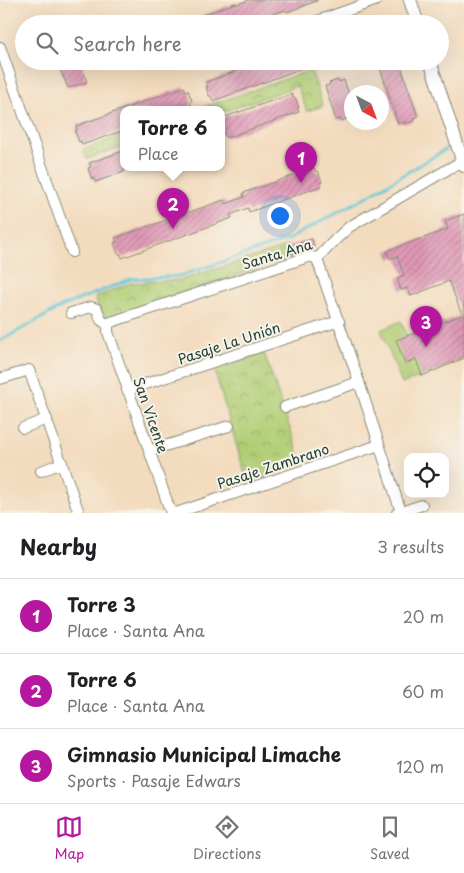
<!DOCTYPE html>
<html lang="en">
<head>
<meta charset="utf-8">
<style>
	:root { --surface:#fff; --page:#f2f2f2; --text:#202124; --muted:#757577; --line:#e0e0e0; --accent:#b5179e }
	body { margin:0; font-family:"Playpen Sans",sans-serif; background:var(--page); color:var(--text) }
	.controls { position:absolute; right:15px; bottom:15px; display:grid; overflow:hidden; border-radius:10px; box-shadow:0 5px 20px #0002 }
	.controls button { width:45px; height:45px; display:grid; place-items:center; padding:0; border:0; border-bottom:1px solid var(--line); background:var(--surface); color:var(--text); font:25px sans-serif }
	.compass { position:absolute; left:344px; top:85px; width:45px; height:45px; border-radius:50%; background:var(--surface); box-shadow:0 5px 20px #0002; rotate:139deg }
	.you { position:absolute; left:279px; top:215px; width:18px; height:18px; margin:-12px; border:4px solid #fff; border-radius:50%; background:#1a73e8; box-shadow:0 0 0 8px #1a73e833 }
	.badge { display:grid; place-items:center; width:32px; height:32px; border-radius:50%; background:var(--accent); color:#fff; font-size:16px; font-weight:700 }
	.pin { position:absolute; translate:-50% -41px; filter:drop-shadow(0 1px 2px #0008) }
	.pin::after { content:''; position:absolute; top:26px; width:18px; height:15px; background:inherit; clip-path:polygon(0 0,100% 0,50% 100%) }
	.popup { position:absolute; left:120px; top:106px; width:105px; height:65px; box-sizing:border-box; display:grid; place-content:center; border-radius:10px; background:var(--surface); filter:drop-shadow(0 1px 4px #0005); font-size:16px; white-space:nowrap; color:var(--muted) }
	.popup b { font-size:19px; color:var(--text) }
	.popup::after { content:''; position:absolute; left:50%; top:100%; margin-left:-10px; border:10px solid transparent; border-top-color:var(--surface) }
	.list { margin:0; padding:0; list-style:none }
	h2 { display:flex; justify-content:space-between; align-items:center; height:65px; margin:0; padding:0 20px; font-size:21px }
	h2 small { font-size:16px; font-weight:400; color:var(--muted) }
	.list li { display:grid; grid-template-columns:32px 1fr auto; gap:15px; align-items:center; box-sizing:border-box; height:75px; padding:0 20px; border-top:1px solid var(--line) }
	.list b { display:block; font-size:19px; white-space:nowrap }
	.list p { margin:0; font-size:16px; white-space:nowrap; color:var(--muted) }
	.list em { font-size:16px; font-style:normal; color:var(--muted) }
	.icon { flex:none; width:28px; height:28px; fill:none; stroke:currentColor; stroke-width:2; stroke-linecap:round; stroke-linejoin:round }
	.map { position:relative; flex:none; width:464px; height:513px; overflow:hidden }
	.search { position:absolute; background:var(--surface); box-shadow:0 5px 20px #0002; left:15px; right:15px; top:15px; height:55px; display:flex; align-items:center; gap:12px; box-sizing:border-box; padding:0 18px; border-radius:28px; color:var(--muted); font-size:19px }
	.sheet { height:290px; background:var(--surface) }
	nav { display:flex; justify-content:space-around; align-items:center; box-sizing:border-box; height:70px; border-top:1px solid var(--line); background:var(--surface); font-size:14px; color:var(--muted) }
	nav a { display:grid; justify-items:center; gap:2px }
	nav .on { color:var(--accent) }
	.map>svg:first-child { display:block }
	.park { fill:url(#park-crowns); stroke:#688654 }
	.pitch { fill:#b1ce75; stroke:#688654 }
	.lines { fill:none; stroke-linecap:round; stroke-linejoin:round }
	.stream { stroke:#5bc6d3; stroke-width:3 }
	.building { fill:url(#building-hatch) }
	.minor-casing { stroke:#898c79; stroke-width:12 }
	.tertiary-casing { stroke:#898c79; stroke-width:14 }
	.minor { stroke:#fff; stroke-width:10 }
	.tertiary { stroke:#fff; stroke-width:12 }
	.labels { text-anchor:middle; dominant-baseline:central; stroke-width:4; stroke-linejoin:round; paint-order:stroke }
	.street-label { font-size:14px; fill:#1f3d34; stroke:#f7f3e8 }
</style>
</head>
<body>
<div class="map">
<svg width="464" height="513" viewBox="0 0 464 513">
	<defs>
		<pattern id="park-crowns" width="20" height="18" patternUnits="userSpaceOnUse" patternTransform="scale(1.25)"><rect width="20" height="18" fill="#b1ce75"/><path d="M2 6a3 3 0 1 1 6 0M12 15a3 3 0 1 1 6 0" fill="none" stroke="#8fa861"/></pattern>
		<pattern id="building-hatch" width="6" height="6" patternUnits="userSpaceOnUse" patternTransform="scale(1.25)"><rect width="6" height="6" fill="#e098b6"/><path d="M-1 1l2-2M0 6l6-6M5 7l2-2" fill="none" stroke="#b57d95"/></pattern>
	</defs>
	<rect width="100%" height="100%" fill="#f7f3e8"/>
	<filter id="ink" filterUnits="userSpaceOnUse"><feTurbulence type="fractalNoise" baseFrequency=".02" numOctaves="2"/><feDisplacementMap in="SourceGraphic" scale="10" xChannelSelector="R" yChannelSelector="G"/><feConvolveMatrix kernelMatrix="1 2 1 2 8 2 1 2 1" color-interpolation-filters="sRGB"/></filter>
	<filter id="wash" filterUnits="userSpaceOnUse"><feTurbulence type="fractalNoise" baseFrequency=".0096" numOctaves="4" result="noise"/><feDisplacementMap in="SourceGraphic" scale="20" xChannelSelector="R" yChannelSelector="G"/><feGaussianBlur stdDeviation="1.12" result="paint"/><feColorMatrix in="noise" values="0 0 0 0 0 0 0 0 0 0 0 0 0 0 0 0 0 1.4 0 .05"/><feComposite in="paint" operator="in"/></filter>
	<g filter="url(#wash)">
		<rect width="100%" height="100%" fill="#f3dbbe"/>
		<g class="park">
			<path d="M311,70L323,106L307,111L297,86L222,112V110H195Z"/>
			<path d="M124,135V146L87,159L83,149Z"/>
			<path d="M288,246L292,257L108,318C100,315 98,305 95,297L131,283L181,280Z"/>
			<path d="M264,353L302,464L247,481L214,369Z"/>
		</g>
		<path class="pitch" d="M464,315V359L402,384L381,330L401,321L407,336Z"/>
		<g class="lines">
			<path class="stream" d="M0,341L63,306L131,279L180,276L287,240L366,197L448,148L453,143"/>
		</g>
		<g id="blocks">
			<g class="building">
				<path d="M249,0H317V1L287,12L285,10L243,24H184V23L203,16V15L235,3L237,4Z"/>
				<path d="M57,61H80L87,82L68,88Z"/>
				<path d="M264,61H319V62L213,101L211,96H209L206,87H208L206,82Z"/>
				<path d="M378,61H399L418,117L413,118L414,121L404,124L403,122L398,124Z"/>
				<path d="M338,80L339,82L344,80L352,103V117L341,121L340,119L336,120L325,86L330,85L329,83Z"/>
				<path d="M184,87L186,91L188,90L192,101L190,102L192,106L180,110H124V130L82,145L81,141L79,142L75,131L77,130L76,126Z"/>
				<path d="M292,94L293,98L295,97L299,108H297L299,112L226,138L224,133L222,134V118Z"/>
				<path d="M123,151L124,156V172L95,182L94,178L92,179L88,168L91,167L89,163Z"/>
				<path d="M314,168L316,172L318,171L322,182H320L321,186L249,212L248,208L230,215L232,218L122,258L120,253L118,254L114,243L117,242L115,238L224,200L226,204L244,197L243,193Z"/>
				<path d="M464,214V358L422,376L416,359L405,364L396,340L462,315L449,281L411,296L407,288L401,290L397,278L404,275L397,256L390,259L387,251L448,229L445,221Z"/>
				<path d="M312,239L314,247L292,254L289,246Z"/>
			</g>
		</g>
	</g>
	<g filter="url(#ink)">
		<use href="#blocks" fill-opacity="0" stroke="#898c79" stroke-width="1"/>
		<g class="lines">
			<defs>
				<g id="minor">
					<path d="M309,24L377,0"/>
					<path d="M0,47L72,252"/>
					<path d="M317,259L359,382L401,512"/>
					<path d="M71,313L91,307L97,309L101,320L108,325"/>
					<path d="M108,325L111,322L308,257H313L317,259L336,239L349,227L462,161"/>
					<path d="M108,325V332L171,513"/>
					<path d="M0,379L29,370L79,513"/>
					<path d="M127,390L339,321"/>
					<path d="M285,407L359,382"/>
					<path d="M23,428L47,419"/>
					<path d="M149,451L229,426"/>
					<path d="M41,471L62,463"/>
					<path d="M176,513L379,445"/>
					<path d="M397,513L422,505"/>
				</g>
				<g id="tertiary">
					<path d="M410,0L418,24"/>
					<path d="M430,61L464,166"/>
				</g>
			</defs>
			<use href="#minor" class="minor-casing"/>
			<use href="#tertiary" class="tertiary-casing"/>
			<use href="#minor" class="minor"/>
			<use href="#tertiary" class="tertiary"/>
		</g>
	</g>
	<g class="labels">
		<g class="street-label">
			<text transform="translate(277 254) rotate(-17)">Santa Ana</text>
			<text transform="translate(229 343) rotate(-18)">Pasaje La Unión</text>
			<text transform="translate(151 415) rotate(71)">San Vicente</text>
			<text transform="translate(273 466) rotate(-18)">Pasaje Zambrano</text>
		</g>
	</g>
</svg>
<div class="controls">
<button><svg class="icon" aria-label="locate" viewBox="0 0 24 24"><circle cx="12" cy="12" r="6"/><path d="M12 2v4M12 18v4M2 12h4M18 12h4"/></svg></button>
</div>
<svg class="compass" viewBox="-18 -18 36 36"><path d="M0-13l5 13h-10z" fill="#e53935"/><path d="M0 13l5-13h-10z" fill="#757577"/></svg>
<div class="you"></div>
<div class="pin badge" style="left:301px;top:183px">1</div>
<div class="pin badge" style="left:173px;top:229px">2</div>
<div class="popup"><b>Torre 6</b>Place</div>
<div class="pin badge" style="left:426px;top:347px">3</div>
<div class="search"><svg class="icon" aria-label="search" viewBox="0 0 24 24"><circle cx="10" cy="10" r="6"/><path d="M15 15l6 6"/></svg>Search here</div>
</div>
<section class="sheet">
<h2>Nearby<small>3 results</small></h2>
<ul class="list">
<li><span class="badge">1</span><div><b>Torre 3</b><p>Place · Santa Ana</p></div><em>20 m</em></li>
<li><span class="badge">2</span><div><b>Torre 6</b><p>Place · Santa Ana</p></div><em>60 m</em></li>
<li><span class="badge">3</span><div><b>Gimnasio Municipal Limache</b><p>Sports · Pasaje Edwars</p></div><em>120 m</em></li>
</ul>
</section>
<nav>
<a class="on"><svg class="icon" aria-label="map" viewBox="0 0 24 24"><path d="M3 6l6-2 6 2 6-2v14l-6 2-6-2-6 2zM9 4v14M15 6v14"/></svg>Map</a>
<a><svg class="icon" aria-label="directions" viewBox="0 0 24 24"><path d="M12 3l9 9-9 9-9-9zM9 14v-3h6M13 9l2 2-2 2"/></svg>Directions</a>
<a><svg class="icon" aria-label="saved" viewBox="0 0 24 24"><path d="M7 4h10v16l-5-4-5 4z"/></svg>Saved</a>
</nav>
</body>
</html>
